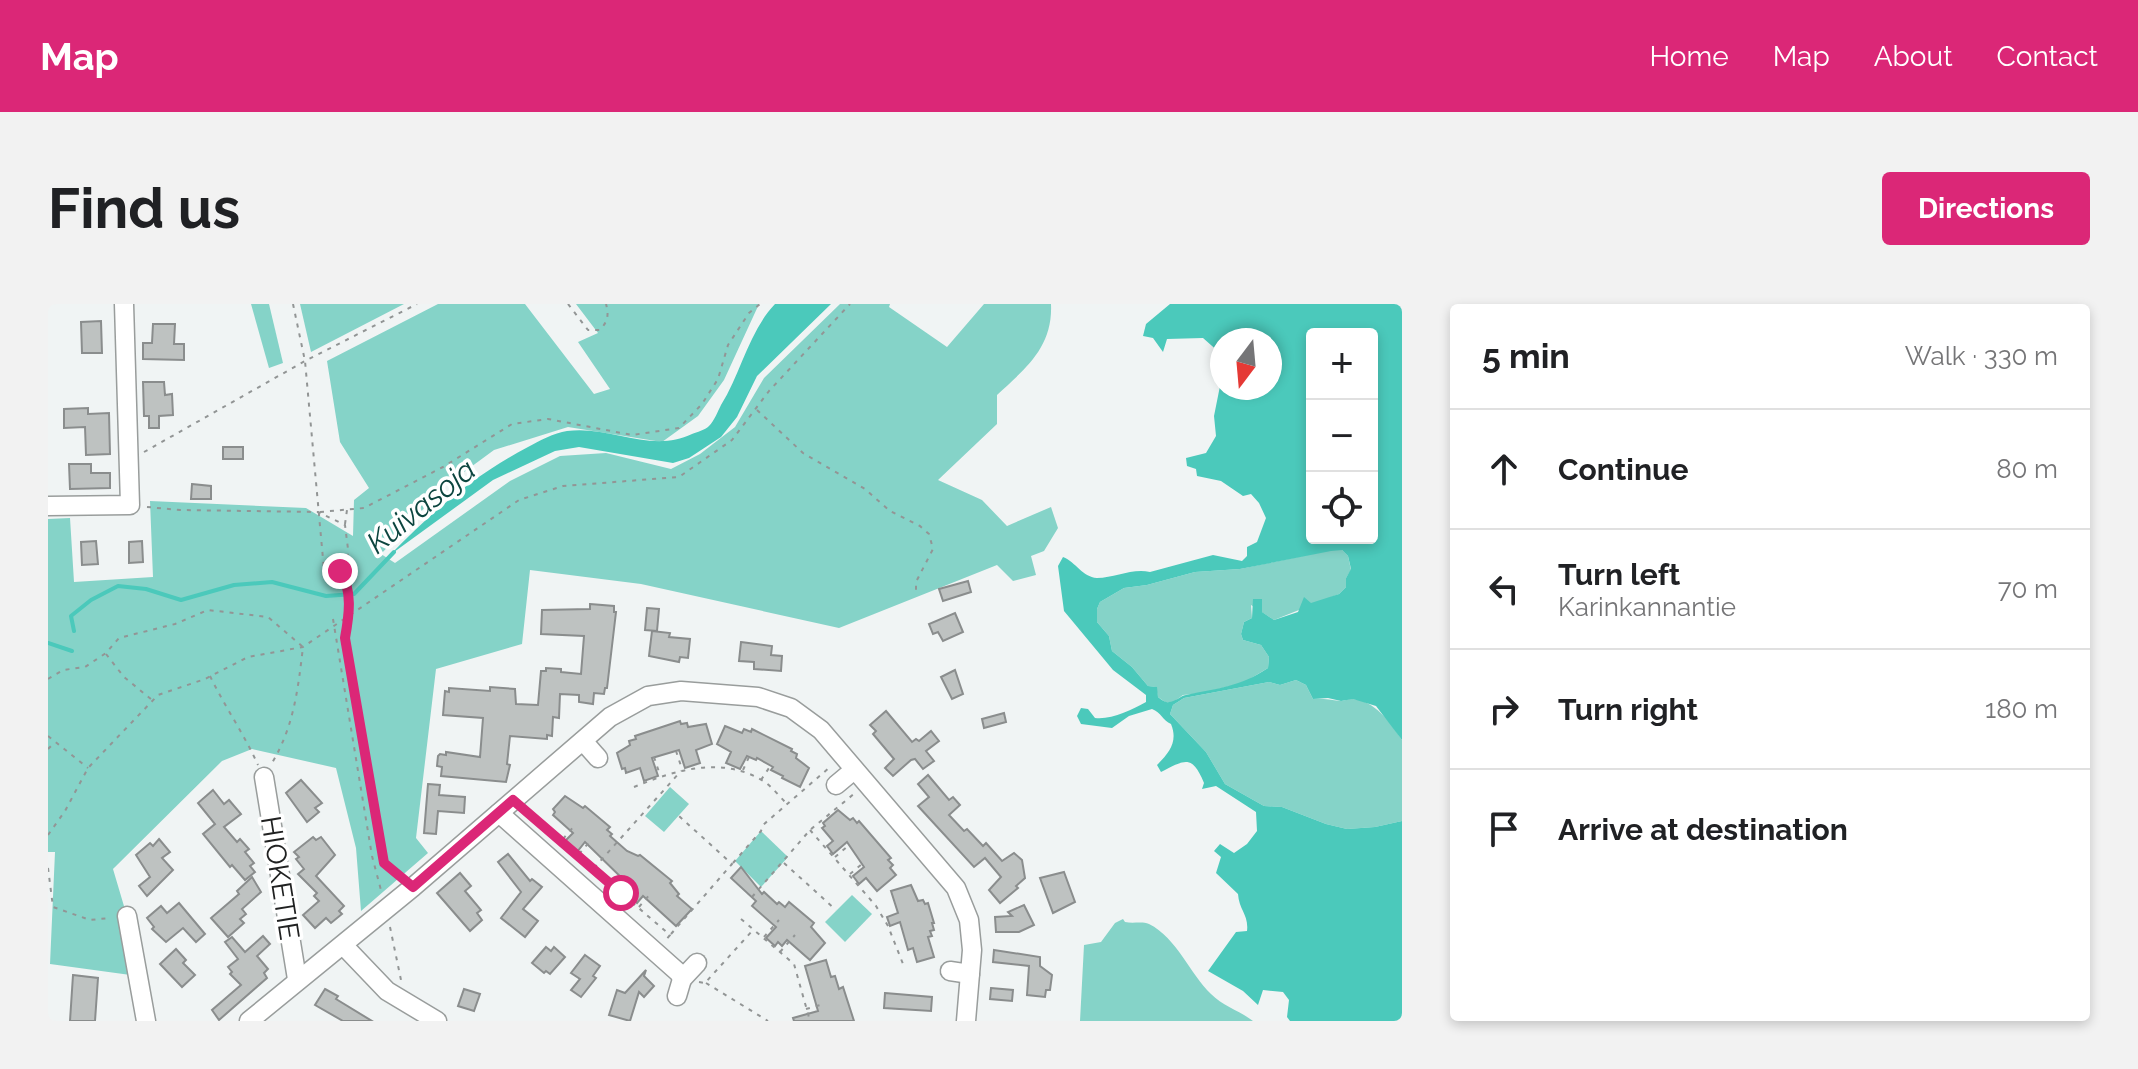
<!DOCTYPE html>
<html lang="en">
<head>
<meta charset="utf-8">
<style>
	:root { --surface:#fff; --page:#f2f2f2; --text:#202124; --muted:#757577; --line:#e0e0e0; --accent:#db2777 }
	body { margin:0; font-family:Raleway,sans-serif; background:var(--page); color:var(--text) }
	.controls { position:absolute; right:24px; top:24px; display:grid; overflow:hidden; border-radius:8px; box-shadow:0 4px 12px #0003 }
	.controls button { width:72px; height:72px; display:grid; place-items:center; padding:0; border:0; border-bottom:2px solid var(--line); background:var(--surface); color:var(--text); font:40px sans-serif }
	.compass { position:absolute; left:1162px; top:24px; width:72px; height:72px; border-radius:50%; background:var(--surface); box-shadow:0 4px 12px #0003; rotate:196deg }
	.stop { position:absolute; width:24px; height:24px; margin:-18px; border:6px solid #db2777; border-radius:50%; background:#fff }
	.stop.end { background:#db2777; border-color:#fff; box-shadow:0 2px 8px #0008 }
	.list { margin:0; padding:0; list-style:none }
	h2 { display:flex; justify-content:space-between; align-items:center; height:104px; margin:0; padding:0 32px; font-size:34px }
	h2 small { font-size:26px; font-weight:400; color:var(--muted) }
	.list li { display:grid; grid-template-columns:52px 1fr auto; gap:24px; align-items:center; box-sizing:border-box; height:120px; padding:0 32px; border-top:2px solid var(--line) }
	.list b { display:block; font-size:30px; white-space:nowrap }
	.list p { margin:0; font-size:26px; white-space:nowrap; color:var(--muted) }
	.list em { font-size:26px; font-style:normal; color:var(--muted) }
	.icon { flex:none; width:44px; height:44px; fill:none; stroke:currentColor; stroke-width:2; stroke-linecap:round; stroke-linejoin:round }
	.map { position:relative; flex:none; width:1354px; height:717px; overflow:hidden; border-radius:8px }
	header { display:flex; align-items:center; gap:48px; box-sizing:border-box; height:112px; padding:0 40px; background:var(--accent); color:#fff }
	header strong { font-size:38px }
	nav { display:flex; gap:44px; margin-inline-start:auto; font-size:28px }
	.intro { display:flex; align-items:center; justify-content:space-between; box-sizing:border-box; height:192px; padding:0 48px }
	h1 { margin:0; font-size:56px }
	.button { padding:20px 36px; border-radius:8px; background:var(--accent); color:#fff; font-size:28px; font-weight:700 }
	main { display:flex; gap:48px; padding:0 48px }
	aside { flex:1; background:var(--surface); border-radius:8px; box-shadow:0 4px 12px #0003 }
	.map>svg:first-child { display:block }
	.green { fill:#85d3c8 }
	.water { fill:#4bc9bb; fill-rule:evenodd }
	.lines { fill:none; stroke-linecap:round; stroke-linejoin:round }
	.stream { stroke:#4bc9bb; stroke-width:4 }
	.building { fill:#bec2c1; stroke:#8a8d8d; stroke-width:2 }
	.minor-casing { stroke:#999d9c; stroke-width:21 }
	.path { stroke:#929595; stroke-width:2; stroke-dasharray:4 6; stroke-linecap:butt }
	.minor { stroke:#fff; stroke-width:18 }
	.route { stroke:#db2777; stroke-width:10 }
	.labels { text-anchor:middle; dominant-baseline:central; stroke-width:7; stroke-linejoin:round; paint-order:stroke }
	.street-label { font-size:28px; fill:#202121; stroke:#fff }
	.water-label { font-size:30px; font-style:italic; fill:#0c453f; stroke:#fff }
</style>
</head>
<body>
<header>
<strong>Map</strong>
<nav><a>Home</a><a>Map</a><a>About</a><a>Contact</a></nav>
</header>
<div class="intro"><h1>Find us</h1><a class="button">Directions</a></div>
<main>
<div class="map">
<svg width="1354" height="717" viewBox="0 0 1354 717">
	<rect width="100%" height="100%" fill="#f0f4f4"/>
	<g class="green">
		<path d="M203,0H221L235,59L221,64Z"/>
		<path d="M252,0H356L263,48Z"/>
		<path d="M390,0H477L546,90L562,85L530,38L550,29L528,0H711L676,76L650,112L614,138L520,123L446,146L397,182L333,250L347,259L462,177L512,152L558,149L623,165L652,150L687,123L716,74L792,0H842L841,3L899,43L936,0H1003C1005,43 978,64 949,91V120L890,176L934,196L959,222L1003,203L1010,224L996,247L983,252L988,271L965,277L949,261L791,324L593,280L482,266L474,340L388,365L368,534L380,549L313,607L308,544L288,464L204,445L174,457L65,565L97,673L2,660L7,548H0V215L22,214L26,278L105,273L102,197L258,204L305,232L306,196L321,184L292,138L279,57Z"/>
		<path d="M1283,246H1294L1300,252L1303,266L1298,274V283L1291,290L1226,316L1203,301L1204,314L1196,318L1193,330L1195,336L1213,341L1221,353L1220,364L1195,379L1154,389L1135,391L1124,399L1117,398L1110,393L1108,383L1100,382L1084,363L1064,347L1061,332L1049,318V305L1052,298L1076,284L1099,281L1147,268L1192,265Z"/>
		<path d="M1248,376L1258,381L1265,395C1275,394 1282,396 1292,397C1296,397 1300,395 1305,395C1326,396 1343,419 1354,436V517L1327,523L1299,525L1278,520L1234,503L1216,502L1177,480L1158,448L1122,410L1125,401L1136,394L1221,378L1232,381Z"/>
		<path d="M622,483L641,500L616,528L597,512Z"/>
		<path d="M713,527L740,553L713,583L687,557Z"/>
		<path d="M804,591L824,610L797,638L777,618Z"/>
		<path d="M1075,615L1077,618C1085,620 1094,617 1101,620C1129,634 1142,670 1163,690C1175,702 1192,707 1205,717H1032L1036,641L1053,638L1067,619Z"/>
	</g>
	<g class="water">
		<path d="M727,0H783L709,72L689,113L673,133L641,154L625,159L531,143L507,147L445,176L342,251C385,207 425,172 480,143C491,137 506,129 519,127C562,121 603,150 644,130C649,128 657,126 661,122C666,117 670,107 673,101C693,69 701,27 727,0Z"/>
		<path d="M1122,0H1354V436L1328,402L1305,395L1293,397L1280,394L1265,395L1258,381L1248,376L1232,381L1221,378L1136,394L1125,401L1122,410L1158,448L1177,480L1216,502L1234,503L1278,520L1299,525L1327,523L1354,517V717H1242L1239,713L1241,696L1235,688L1215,686L1210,701L1195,687L1160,667L1188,628L1199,627C1201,611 1191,606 1190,590L1168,569L1173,553L1166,547L1172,540L1186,549L1199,540L1209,527L1208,508L1168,482L1154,485L1156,479C1144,450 1137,456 1113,468L1109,461C1122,448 1130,437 1123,420C1115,417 1113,408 1104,405L1081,412L1064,424L1033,420L1029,412L1033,404L1040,405L1047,414C1063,416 1084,406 1098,398V391L1065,366L1016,307L1010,262L1015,253C1028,258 1034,273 1049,274C1067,274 1084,264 1102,268L1165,251L1194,257L1199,252V243L1209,238L1218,214L1211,199L1203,190L1195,192L1173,177L1149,172L1148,165L1139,162L1138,154L1158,149L1168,132L1166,112L1174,72V84H1222V36H1174V63L1172,49L1155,34L1119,35L1115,48L1105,34L1095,32L1098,20ZM1324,30V234H1264V30ZM1294,246L1300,252L1303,265L1298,274V283L1291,290L1263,299L1256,293L1250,308L1226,316L1214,308V295H1205L1204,314L1196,318L1193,330L1195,336L1213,341L1221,353L1220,364C1192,383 1170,384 1138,391C1132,392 1127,398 1121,398C1117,399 1114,396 1110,393L1109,383L1100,382L1084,363L1064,347L1061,332L1049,318V305L1052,298L1076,284L1099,281L1147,268L1192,265L1283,247Z"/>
	</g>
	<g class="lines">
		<g class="stream">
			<path d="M26,327L23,312L43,296L70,282L98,285L133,296L186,281L224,278L278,292L306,290L346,248"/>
			<path d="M0,339L24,347"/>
		</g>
	</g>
	<g class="building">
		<path d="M53,17L54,49H34L33,18Z"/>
		<path d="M105,20H127L126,40H136V56L95,55V39H104Z"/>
		<path d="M95,78H116L117,91L124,90L125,111L111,112V124H101V112H96Z"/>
		<path d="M40,104V110L61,109L62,150L38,151L37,123L16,124V105Z"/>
		<rect x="175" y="143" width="20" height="12"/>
		<path d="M21,160H43V169H62V184L22,185Z"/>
		<path d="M144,180L163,182V195H143Z"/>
		<path d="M48,237L50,260L34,261L33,238Z"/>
		<path d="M94,237L95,258L81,259V238Z"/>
		<path d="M920,277L923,288L895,297L891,285Z"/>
		<path d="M542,300L566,302V308H568L559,384H557L556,390L546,389L545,400L531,398V391L512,390L511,414L505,413L504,432L499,431V435L462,432L459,460L462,461L458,478L393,472L394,463L389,462L390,452L392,450L398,451V448L432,453L435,414L395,411L397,387L401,388V384L442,387V383L467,385L468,400L490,401L493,367H498V364L513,365V368L533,370L536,332L493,330L494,306L542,305Z"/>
		<path d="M599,304L611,305L609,327L597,326Z"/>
		<path d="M907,309L915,328L895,337L890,328L885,330L881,320Z"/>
		<path d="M604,327L622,329L621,333L642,335L640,354L632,353L631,358L601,352Z"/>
		<path d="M693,338L724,342L723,351L734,352L733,367L706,365V358L691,357Z"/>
		<path d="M907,366L915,390L904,395L893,373Z"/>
		<path d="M838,407L864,438L868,435L871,437L883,427L891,437L878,447L886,457L875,465L867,455L863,456L845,472L837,464L846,455L825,430L828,427L822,421Z"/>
		<path d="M956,409L958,418L936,424L934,415Z"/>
		<path d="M632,417L633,420L639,419L640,423L658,420L664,440L648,446L652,459L637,464L631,446L604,454L610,472L596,477L592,464L578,469L577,464L574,465L569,449L582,441L581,437L588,435L587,432Z"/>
		<path d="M677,422L694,429L696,425L703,428L704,425L744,445L743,447L749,450L748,454L761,464L752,483L734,474L735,472L723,466L725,463L709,454L708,456L699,452L692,465L678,459L683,448L669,440Z"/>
		<path d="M880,471L901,496L905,493L912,501L901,511L916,527L919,525L935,542L938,539L954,557L966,549L974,556L977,574L968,582L970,584L952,599L941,586L953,573L937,554L926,563L870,502L881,493L870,480Z"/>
		<path d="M253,476L274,499L267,504L271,508L259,518L238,489Z"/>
		<path d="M380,480L392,481L391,491L417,493L416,509L390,507L388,530L376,529Z"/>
		<path d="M165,486L176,500L181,496L193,510L176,523L189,538L192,535L201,545L197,548L206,559L202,562L207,568L197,576L184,561L182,563L155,530L167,520L150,499Z"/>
		<path d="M517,492L535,504L537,502L562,523L559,526L564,530L562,532L579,547L590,552L592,551L624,577L622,579L631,590L629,592L644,605L628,622L595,592L589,599L578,588L583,583L537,538L529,548L517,537L525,529L505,511L507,508L505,505Z"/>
		<path d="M790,506L802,516L805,514L809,519L811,517L843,554L840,556L845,561L842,564L848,571L829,587L818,574L811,580L805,572L816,563L799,538L785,550L779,542L785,537L774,524L777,522L775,519Z"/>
		<path d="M265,533L268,536L273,533L287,551L268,572L296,602L291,607L294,610L283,619L278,614L267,624L255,611L271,597L266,592L269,589L250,570L256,565L248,555L251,553L246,548Z"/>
		<path d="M111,535L122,548L114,554L125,566L99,592L91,582L102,573L88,551L102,539L105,542Z"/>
		<path d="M460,550L482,577L484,575L494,583L475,605L490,617L477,633L453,614L473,588L450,558Z"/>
		<path d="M693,563L714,590L716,588L729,600L731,598L737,603L741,598L766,619L763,623L777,639L762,656L739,636L734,642L730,638L727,642L718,634L728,623L704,602L708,597L683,574Z"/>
		<path d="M1016,568L1027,598L1005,609L992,574Z"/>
		<path d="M412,569L423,582L417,587L433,606L429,609L434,616L422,627L389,589Z"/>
		<path d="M204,573L213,588L194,605L198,610L192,615L196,619L180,633L163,614L191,590L189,587Z"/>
		<path d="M863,581L870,597L875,596L877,600L880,599L886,619H884L886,626L882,627L884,632L880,633L886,653L869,658L865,644L860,646L852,618L842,622L839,613L850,609L843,587Z"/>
		<path d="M131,599L157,630L148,638L135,624L118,638L104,625L106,623L99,614L113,602L119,609Z"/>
		<path d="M976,601L986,621L971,628H948L947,613L964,612L960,608Z"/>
		<path d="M215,632L222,640L209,652L220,665L216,669L219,674L171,716L164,706L193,681L182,670L184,668L180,663L190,655L177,638L184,633L197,648Z"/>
		<path d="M498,643L503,647L506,643L517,653L502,670L498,667L496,669L484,659Z"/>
		<path d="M128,645L138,656L135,659L147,671L134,683L112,660Z"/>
		<path d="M946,646L992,653V662L1004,671L1002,686H998L997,693L979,691L981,662L945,658Z"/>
		<path d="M537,651L552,662L545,672L548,674L533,693L523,686L532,675L523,669Z"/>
		<path d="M778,656L783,673L787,672L791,685L795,683L806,717H746L745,714L770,707L757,662Z"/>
		<path d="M598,666L596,672L606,682L596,693L591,688L582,717L561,711L569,686L577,689Z"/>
		<path d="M25,671L50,674L47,717H22Z"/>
		<path d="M943,684L965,686L964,697L942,695Z"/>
		<path d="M277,685L290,692L288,695L324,717H295L267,701Z"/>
		<path d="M416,685L432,690L426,707L410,702Z"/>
		<path d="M837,689L884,693L883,707L836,704Z"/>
	</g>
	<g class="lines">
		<defs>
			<g id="minor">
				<path d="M0,202L82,201L76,0"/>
				<path d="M535,437L550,454"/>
				<path d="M216,473L249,675"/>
				<path d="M788,481L806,466"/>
				<path d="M451,509L631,669L634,675L629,692"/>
				<path d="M79,612L98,717"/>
				<path d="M295,641L339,687L389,717"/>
				<path d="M902,667L922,670"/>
				<path d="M634,675L649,659"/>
				<path d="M201,717L365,583L562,413L600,392L633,387L710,393L743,404L773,426L908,584L921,616L924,646L918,717"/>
			</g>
		</defs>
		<use href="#minor" class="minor-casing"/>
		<g class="path">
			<path d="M245,0L257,57L276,266"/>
			<path d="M520,0L540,26H552C560,17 561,11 558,0"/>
			<path d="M709,106L755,149L817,185L842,207L872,222L881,230L885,245L868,278V288"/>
			<path d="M96,148L257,57L369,0"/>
			<path d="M99,203L132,206L270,208L297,221L300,245L298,282L301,313L297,334L299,349L336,559L352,573"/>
			<path d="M272,208L316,204L395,163L464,120L500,115L584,131L631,124L654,100L670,75L680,41L701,9L712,0"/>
			<path d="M297,220L299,206"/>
			<path d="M277,263L292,267L298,276"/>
			<path d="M285,315L324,552L334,590"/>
			<path d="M58,350L76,373L104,396"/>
			<path d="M162,372C177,403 196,430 210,461"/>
			<path d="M0,375L15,366L37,363L58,349L71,334L127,320L160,306L220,313L255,343C250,385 246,422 224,459"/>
			<path d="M0,432L40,464"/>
			<path d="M0,445L6,439"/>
			<path d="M628,447L634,465"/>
			<path d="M606,453L612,471"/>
			<path d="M695,466L701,453"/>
			<path d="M713,476L723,461"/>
			<path d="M586,483C627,466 675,451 717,478C725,484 732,493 739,500"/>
			<path d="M478,507L622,631L617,637"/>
			<path d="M762,526L828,602L840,622L855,660"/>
			<path d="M0,531L17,507L40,464L110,391L157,375L200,353L255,343L471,196L515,182L631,173L684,136L721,87L802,0"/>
			<path d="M515,535L527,521"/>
			<path d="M531,550L544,535"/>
			<path d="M787,553L801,541"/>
			<path d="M685,559L713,527L715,521L782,463"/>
			<path d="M736,559L788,606"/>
			<path d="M0,564L5,603L42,616L62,614"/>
			<path d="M546,564L633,467"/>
			<path d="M802,570L814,560"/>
			<path d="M574,588L585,575"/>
			<path d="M704,593L762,526L807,489"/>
			<path d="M591,603L603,589"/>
			<path d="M693,615L746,660L762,717"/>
			<path d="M342,623L353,676"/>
			<path d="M623,630L684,560L631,512"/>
			<path d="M716,633L731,616"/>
			<path d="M732,648L747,631"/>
			<path d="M651,678L657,679L705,626"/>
			<path d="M658,679L720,717"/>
			<path d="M758,705L776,700"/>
		</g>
		<use href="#minor" class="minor"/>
	</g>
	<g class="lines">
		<path class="route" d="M292,267C305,286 301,312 297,334L336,559L365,583L465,496L573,589"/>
	</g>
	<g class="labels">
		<g class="street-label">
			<text transform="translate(232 574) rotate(81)">HIOKETIE</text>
		</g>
		<g class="water-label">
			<text transform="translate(373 202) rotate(-39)">Kuivasoja</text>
		</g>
	</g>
</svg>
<div class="controls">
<button>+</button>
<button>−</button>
<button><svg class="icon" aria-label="locate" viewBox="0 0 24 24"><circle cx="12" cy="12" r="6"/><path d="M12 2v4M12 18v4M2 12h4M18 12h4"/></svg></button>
</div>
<svg class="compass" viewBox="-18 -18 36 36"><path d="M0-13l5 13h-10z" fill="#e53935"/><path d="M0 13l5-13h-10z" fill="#757577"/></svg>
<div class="stop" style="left:573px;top:589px"></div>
<div class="stop end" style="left:292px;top:267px"></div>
</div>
<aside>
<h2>5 min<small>Walk · 330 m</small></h2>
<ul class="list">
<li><svg class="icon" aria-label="ahead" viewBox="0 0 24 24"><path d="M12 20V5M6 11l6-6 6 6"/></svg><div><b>Continue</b></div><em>80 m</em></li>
<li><svg class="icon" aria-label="left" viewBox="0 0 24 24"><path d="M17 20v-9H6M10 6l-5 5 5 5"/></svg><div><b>Turn left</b><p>Karinkannantie</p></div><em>70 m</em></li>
<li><svg class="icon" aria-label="right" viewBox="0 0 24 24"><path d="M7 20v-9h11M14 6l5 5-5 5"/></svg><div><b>Turn right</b></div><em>180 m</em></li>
<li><svg class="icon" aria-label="arrive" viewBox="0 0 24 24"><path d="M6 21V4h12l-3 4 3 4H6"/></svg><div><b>Arrive at destination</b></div></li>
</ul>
</aside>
</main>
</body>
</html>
